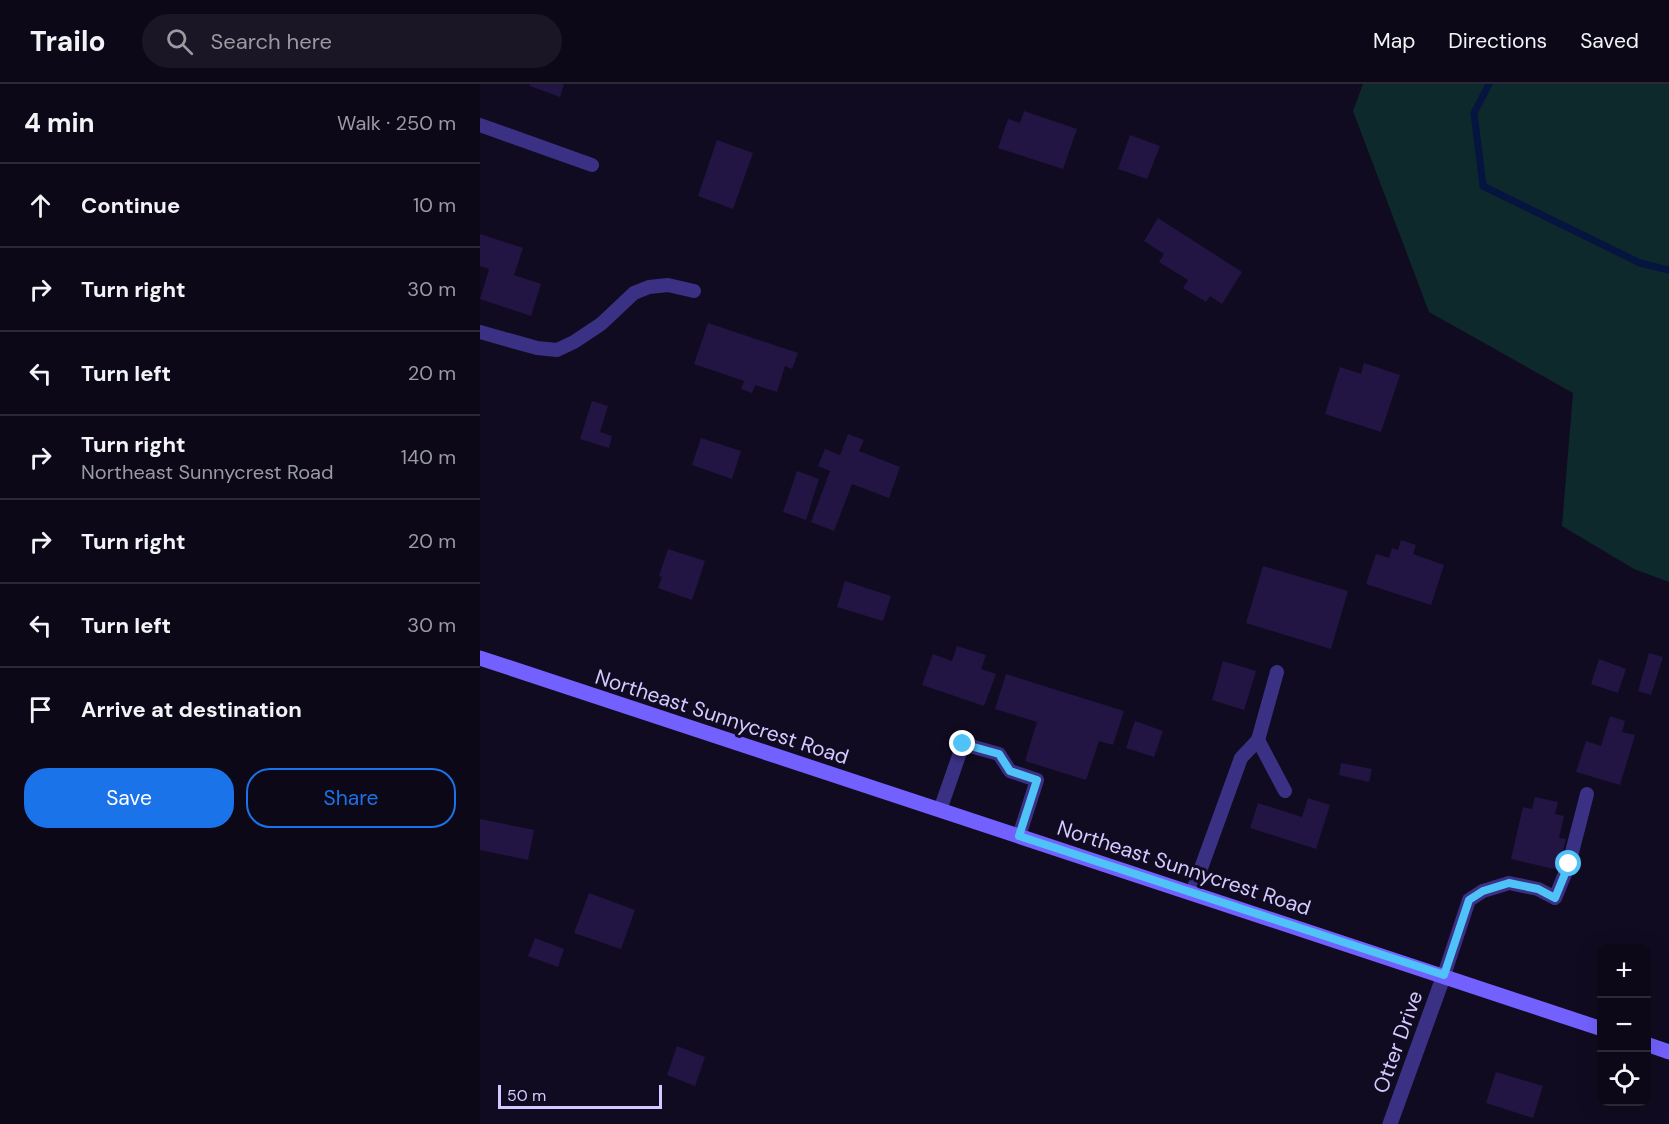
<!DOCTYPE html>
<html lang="en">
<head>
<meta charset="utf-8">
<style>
	:root { --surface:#0c0818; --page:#1a1625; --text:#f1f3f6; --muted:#9a9aa2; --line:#2c2937; --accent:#1a73e8 }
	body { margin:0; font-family:"DM Sans",sans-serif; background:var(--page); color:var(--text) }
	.controls { position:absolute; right:18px; bottom:18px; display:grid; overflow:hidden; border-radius:12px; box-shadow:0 6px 24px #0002 }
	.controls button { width:54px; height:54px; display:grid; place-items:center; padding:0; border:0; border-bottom:2px solid var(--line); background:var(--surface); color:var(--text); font:30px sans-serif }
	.scale { position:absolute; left:18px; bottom:15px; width:164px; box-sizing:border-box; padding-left:6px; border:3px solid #d5caff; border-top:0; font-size:16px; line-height:21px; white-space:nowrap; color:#d5caff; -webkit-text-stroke:4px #100b20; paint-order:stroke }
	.stop { position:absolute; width:18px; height:18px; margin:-14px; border:4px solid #4fc3f7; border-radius:50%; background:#fff }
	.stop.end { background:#4fc3f7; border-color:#fff; box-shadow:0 2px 6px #0008 }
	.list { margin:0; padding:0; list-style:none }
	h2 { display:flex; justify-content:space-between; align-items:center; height:78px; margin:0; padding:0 24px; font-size:26px }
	h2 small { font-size:20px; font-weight:400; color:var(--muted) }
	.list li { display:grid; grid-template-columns:39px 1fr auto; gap:18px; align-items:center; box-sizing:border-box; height:84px; padding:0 24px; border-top:2px solid var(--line) }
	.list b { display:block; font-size:22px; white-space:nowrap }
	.list p { margin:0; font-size:20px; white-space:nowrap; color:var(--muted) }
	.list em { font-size:20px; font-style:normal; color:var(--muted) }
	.actions { display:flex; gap:12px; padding:18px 24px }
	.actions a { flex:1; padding:14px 0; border:2px solid var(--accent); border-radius:24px; text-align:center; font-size:21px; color:var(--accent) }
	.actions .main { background:var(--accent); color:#fff }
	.icon { flex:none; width:33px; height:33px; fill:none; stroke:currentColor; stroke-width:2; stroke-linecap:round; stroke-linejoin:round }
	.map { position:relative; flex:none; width:1189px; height:1040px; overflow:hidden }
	header { display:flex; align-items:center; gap:36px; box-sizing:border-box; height:84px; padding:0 30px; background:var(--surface); border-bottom:2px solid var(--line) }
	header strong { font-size:28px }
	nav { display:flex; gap:33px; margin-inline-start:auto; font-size:21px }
	.search { width:420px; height:54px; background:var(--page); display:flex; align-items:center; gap:15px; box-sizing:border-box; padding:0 21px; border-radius:33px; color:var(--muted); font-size:22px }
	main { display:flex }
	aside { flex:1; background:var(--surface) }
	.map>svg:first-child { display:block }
	.green { fill:#0d292b }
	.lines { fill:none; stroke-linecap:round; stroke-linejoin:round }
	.stream { stroke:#05153f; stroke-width:7 }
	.building { fill:#221543 }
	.lane { stroke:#3b3184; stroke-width:14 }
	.street { stroke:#3b3184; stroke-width:15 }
	.secondary { stroke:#7361ff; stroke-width:15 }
	.route { stroke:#4fc3f7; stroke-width:8 }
	.labels { text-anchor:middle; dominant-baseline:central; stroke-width:6; stroke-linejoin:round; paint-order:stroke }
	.street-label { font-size:21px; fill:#d5caff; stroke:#100b20 }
</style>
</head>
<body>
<header>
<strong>Trailo</strong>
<div class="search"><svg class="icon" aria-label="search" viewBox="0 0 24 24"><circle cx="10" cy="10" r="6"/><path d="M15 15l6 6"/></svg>Search here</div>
<nav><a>Map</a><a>Directions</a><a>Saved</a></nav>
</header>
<main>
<aside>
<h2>4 min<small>Walk · 250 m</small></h2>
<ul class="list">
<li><svg class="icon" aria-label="ahead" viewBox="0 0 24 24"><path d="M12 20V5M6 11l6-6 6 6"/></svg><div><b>Continue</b></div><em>10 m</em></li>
<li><svg class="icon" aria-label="right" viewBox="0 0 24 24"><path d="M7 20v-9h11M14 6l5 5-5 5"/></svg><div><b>Turn right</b></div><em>30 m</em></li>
<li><svg class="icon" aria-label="left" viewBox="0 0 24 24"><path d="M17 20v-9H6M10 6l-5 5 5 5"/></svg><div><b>Turn left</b></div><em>20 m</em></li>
<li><svg class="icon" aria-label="right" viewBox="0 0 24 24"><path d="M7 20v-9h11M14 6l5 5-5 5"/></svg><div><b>Turn right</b><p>Northeast Sunnycrest Road</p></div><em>140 m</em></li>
<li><svg class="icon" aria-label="right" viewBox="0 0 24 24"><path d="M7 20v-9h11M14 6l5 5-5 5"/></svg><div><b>Turn right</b></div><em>20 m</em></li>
<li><svg class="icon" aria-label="left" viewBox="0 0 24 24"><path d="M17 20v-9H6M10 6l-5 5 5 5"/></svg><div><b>Turn left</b></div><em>30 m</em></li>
<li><svg class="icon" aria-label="arrive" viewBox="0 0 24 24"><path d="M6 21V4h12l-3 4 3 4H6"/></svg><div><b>Arrive at destination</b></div></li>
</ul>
<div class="actions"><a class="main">Save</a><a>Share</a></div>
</aside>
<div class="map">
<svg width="1189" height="1040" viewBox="0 0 1189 1040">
	<rect width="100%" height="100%" fill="#100b20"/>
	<path class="green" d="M883,0H1189V498L1154,485L1082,442L1093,309L949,228L873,27Z"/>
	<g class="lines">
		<path class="stream" d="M1009,0L994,29L1003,102L1160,179L1189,186"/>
	</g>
	<g class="building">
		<path d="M50,0H84L80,13L50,2Z"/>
		<path d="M544,27L597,45L583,85L518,64L528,35L540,39Z"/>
		<path d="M650,51L680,62L667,95L638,85Z"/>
		<path d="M237,56L273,69L253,125L218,112Z"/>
		<path d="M678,134L762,188L742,220L730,212L726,218L703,204L708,196L679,178L684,170L664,157Z"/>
		<path d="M0,150L43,164L34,191L61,200L51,232L0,215L9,185L0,182Z"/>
		<path d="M228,239L318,269L312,285L305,282L297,308L275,301L272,309L261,305L264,297L214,280Z"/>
		<path d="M884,279L920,291L901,348L845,330L860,283L881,290Z"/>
		<path d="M112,317L128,322L120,348L132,352L129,364L100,355Z"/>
		<path d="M368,350L384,356L379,367L420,383L409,414L372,400L354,447L331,438L350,387L338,382L345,365L360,371Z"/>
		<path d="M221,354L261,367L252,395L212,381Z"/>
		<path d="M317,387L339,395L326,436L303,428Z"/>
		<path d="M921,456L936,461L933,470L964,481L951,521L886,500L896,470L909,474L912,464L918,466Z"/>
		<path d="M188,465L225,477L212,516L178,504L182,493L179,492Z"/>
		<path d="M783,482L868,507L851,565L766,539Z"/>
		<path d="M365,497L411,512L403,537L357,523Z"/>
		<path d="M477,562L506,571L501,585L516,590L504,622L442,601L453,570L472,577Z"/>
		<path d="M1169,569L1183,573L1171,611L1158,607Z"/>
		<path d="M1119,575L1146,585L1138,609L1111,600Z"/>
		<path d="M743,577L776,587L764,626L732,616Z"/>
		<path d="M526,590L644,627L633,661L619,657L606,696L545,677L557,638L515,625Z"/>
		<path d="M1130,632L1145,637L1142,648L1155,651L1140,701L1096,688L1106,657L1121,662Z"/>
		<path d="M655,637L683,647L674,673L646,664Z"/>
		<path d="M861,679L892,685L889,698L859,691Z"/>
		<path d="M1055,713L1078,718L1075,730L1084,732L1079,754L1086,755L1078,786L1031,775L1043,723L1052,725Z"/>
		<path d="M828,714L850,721L836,765L770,744L778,719L822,733Z"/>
		<path d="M0,735L54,746L48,776L0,766Z"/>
		<path d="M109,809L155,826L141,865L94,849Z"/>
		<path d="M55,854L84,865L78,883L48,872Z"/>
		<path d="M197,962L225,973L215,1002L187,991Z"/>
		<path d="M1016,988L1063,1002L1053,1034L1006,1019Z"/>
	</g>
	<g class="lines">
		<g class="lane">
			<path d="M0,41L112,81"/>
			<path d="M0,248L57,264L77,266L94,258L121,240L154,209L169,203L188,201L214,207"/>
			<path d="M778,656L797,588"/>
			<path d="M460,726L483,660L519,670L530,687L557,696L539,752"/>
			<path d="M712,809L761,674L778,656L805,707"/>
			<path d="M964,891L989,816L1003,807L1029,799L1058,805L1075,814L1089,780L1107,710"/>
		</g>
		<path class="street" d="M910,1040L964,891"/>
		<g class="secondary">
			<path d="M0,574L1122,945"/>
			<path d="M1166,960L1189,968"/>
		</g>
	</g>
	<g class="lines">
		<path class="route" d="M483,660L519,670L530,687L557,696L539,752L964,891L989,816L1003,807L1029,799L1058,805L1075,814L1089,780"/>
	</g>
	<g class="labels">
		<g class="street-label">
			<text transform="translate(242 633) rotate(18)">Northeast Sunnycrest Road</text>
			<text transform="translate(704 784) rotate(18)">Northeast Sunnycrest Road</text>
			<text transform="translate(918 958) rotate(-70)">Otter Drive</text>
		</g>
	</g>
</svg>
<div class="controls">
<button>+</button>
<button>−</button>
<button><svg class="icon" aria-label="locate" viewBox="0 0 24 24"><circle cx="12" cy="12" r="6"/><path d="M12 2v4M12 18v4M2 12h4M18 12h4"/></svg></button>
</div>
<div class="scale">50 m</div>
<div class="stop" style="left:1089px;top:780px"></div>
<div class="stop end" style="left:483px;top:660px"></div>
</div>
</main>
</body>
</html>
